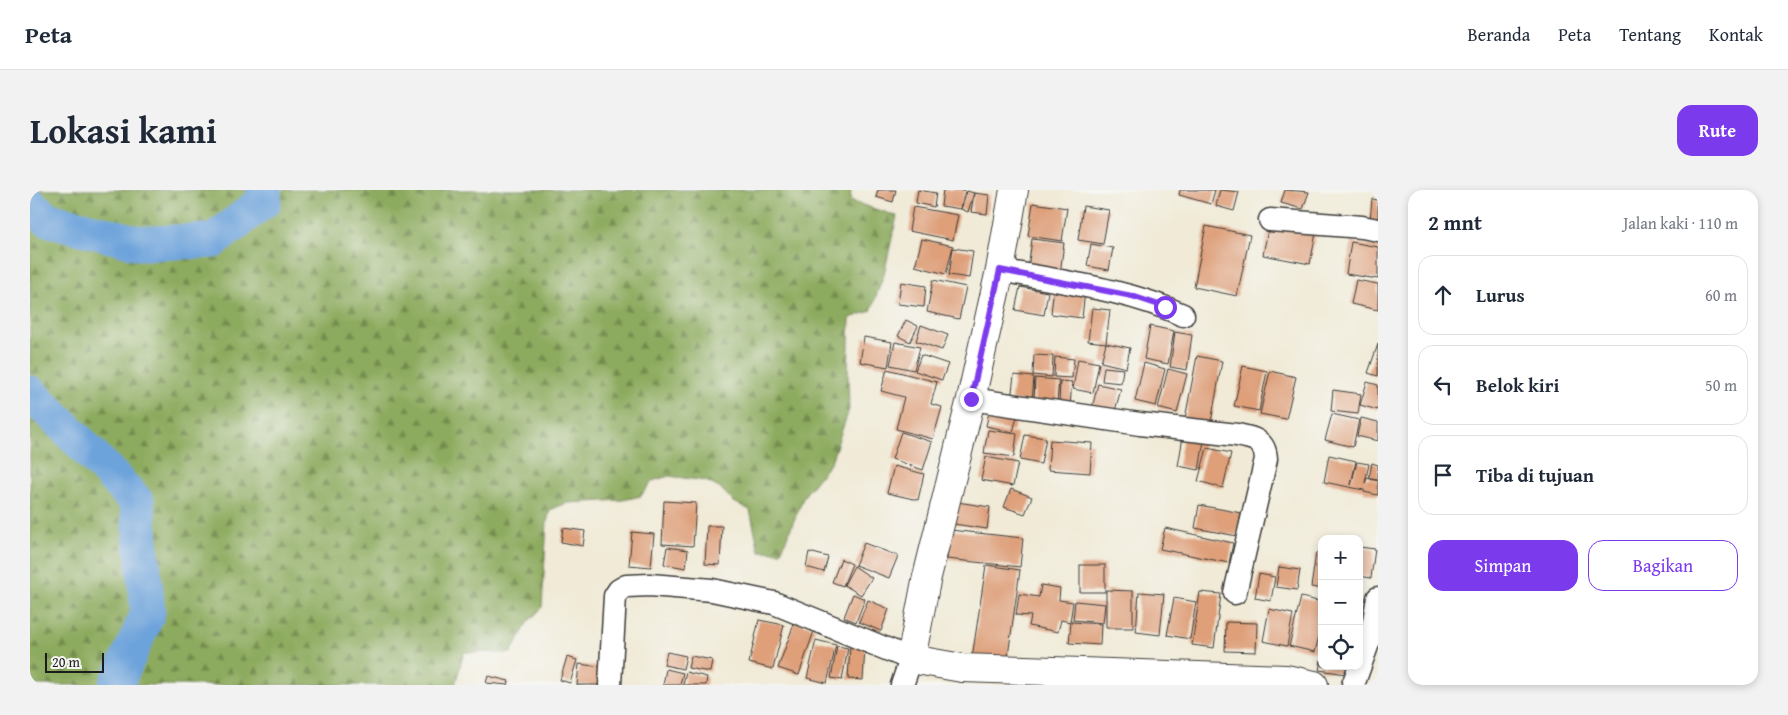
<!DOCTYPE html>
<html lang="id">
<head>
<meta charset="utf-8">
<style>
	:root { --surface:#fff; --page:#f2f2f3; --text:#1f2937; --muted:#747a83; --line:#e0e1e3; --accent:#7c3aed }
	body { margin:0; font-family:"Gentium Book Plus",serif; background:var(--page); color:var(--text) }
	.controls { position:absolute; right:15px; bottom:15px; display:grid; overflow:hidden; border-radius:10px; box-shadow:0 2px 8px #0003 }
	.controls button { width:45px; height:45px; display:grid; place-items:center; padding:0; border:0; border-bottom:1px solid var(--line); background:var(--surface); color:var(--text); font:25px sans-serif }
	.scale { position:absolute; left:15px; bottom:12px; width:59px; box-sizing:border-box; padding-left:5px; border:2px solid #1c1c1c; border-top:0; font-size:14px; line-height:18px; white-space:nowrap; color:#1c1c1c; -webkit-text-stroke:4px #f6f6f2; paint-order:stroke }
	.stop { position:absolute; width:15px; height:15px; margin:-11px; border:4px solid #7c3aed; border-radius:50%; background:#fff }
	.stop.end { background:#7c3aed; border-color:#fff; box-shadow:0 1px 5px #0008 }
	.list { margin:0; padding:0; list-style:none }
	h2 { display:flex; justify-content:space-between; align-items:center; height:65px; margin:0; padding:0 20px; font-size:21px }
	h2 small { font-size:16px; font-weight:400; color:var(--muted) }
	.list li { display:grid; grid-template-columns:32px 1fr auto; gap:15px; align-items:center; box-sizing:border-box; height:80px; margin:0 10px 10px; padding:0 10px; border:1px solid var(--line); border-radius:15px }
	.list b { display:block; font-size:19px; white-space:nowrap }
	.list em { font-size:16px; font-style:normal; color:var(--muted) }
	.actions { display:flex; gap:10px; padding:15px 20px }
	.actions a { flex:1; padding:11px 0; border:1px solid var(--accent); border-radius:15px; text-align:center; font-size:18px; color:var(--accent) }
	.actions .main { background:var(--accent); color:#fff }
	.icon { flex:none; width:28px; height:28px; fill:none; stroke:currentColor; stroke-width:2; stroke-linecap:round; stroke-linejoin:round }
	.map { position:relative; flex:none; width:1348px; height:495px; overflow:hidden; border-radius:15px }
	header { display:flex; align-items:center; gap:30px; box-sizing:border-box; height:70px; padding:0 25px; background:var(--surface); border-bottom:1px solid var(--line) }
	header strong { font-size:24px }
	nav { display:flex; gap:28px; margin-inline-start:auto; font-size:18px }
	.intro { display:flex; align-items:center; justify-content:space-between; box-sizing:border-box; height:120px; padding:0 30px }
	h1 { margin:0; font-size:35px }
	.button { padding:12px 22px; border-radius:15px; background:var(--accent); color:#fff; font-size:18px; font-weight:700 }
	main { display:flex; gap:30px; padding:0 30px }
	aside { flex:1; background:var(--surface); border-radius:15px; box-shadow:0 2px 8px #0003 }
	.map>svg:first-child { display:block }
	.forest { fill:url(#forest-firs); stroke:#54643d }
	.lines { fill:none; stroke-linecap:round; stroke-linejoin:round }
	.river { stroke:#6da3db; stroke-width:35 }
	.building { fill:#de9f79 }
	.minor-casing { stroke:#3c3b38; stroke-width:25 }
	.major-casing { stroke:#3c3b38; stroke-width:30 }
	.minor { stroke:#fff; stroke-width:22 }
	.major { stroke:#fff; stroke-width:28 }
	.route { stroke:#7c3aed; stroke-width:6 }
</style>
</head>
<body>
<header>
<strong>Peta</strong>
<nav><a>Beranda</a><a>Peta</a><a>Tentang</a><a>Kontak</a></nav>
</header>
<div class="intro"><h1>Lokasi kami</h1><a class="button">Rute</a></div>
<main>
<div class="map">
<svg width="1348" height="495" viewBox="0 0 1348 495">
	<defs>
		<pattern id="forest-firs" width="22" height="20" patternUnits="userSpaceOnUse" patternTransform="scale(1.25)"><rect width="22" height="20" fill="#8dab5e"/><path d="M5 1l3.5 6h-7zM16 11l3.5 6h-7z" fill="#728a4d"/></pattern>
	</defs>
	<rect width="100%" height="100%" fill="#f6f6f2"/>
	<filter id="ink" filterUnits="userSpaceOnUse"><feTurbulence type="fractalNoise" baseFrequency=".02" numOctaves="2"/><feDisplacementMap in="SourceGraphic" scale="10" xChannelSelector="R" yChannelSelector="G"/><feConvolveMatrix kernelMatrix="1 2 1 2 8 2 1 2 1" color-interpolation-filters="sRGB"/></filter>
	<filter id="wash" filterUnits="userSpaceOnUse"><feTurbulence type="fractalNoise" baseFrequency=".0096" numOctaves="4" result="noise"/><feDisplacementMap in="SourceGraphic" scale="20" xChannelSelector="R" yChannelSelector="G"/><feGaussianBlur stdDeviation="1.12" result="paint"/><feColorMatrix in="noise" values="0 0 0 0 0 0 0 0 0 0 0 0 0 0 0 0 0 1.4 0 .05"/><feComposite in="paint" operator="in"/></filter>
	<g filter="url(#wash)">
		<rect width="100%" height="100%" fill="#f0ead6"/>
		<path class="forest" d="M0,0H821L820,11L867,26L854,84L841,121L820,128L818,182L819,220L801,272L774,306L751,362L729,361L720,320L704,312L691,299L676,291L639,286L622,291L611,306L593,310L537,313L520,320L517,332L512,418L498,432L481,463L434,462L425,495H0Z"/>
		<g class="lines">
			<g class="river">
				<path d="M0,15L17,29L109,53L183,51L234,11V0"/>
				<path d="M0,203L45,247L107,312L118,423L86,495"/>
			</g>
		</g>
		<g id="blocks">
			<g class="building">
				<path d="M848,0H866L863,12L846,7Z"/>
				<path d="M888,0L906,3L904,17L886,13Z"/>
				<path d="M913,0H935L931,19L911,16Z"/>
				<path d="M1150,0H1185L1181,14L1149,5Z"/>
				<path d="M1190,0L1209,2L1204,21L1186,16Z"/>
				<path d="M1255,0L1279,2L1273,19L1251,13Z"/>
				<path d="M937,1L944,3L938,22L931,19Z"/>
				<path d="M944,3L959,5L957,24L941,22Z"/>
				<path d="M1342,9L1348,10V31L1340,30Z"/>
				<path d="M1003,13L1037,18L1032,51L998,46Z"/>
				<path d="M1053,16L1079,20L1073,54L1048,50Z"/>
				<path d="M883,17L928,25L923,50L879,41Z"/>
				<path d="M1239,34L1286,43L1280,74L1233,65Z"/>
				<path d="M1176,36L1220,45L1207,106L1164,97Z"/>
				<path d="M892,49L923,56L916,84L885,76Z"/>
				<path d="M1002,49L1034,53L1030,84L998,80Z"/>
				<path d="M1321,52L1348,57V89L1316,84Z"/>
				<path d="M1061,54L1083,58L1079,80L1057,76Z"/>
				<path d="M923,58L943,61L939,88L919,85Z"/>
				<path d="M903,90L936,97L929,129L897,122Z"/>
				<path d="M1326,90L1348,94V120L1321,114Z"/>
				<path d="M871,92L896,96L894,117L868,114Z"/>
				<path d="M990,97L1018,102L1014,125L985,120Z"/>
				<path d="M1024,97L1055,101L1052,128L1021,124Z"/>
				<path d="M1062,118L1080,120L1076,153L1058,151Z"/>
				<path d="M876,130L888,136L880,152L868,146Z"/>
				<path d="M891,135L918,145L912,160L886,151Z"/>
				<path d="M1120,136L1144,141L1138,174L1114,169Z"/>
				<path d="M1145,142L1162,145L1157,180L1140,177Z"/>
				<path d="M834,147L862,152L858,177L830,172Z"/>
				<path d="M865,152L890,157L884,180L860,175Z"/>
				<path d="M1076,153L1100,158L1096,178L1071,172Z"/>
				<path d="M1348,154V186L1338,183Z"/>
				<path d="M891,165L918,174L912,190L885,181Z"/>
				<path d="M1004,165L1023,166L1022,187L1003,185Z"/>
				<path d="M1167,166L1192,171L1180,238L1154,234Z"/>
				<path d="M1025,167L1044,169L1042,188L1024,187Z"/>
				<path d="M1048,169L1069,173L1063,203L1043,199Z"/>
				<path d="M1114,173L1135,179L1126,216L1105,211Z"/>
				<path d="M1213,176L1237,181L1229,221L1204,216Z"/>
				<path d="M1074,177L1093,179L1091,193L1072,191Z"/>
				<path d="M857,179L907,192L901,214L912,217L903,249L866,239L874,207L851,201Z"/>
				<path d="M1138,179L1157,184L1147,223L1128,218Z"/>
				<path d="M1240,181L1266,187L1256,229L1230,224Z"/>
				<path d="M984,185L1004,187L1002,212L981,210Z"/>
				<path d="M1005,188L1029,190L1027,213L1004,211Z"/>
				<path d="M1030,191L1042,192L1040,216L1029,215Z"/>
				<path d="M1337,192L1348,195V220L1330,215Z"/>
				<path d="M1068,194L1091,199L1083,228L1061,222Z"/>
				<path d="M1303,200L1331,204L1328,224L1301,221Z"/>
				<path d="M961,213L989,219L983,242L956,236Z"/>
				<path d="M1302,224L1329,230L1323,257L1295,250Z"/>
				<path d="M1331,228L1348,232V251L1327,246Z"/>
				<path d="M958,240L987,244L984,267L954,263Z"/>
				<path d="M1154,241L1175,245L1169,280L1148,276Z"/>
				<path d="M871,242L902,252L893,280L862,269Z"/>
				<path d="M995,245L1016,248L1011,274L990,270Z"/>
				<path d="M1020,250L1062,253L1060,283L1018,280Z"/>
				<path d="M1177,258L1201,263L1193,298L1168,291Z"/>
				<path d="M1299,265L1326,271L1321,295L1327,272L1339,274L1335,293L1337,288L1348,291V305L1334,302V300L1294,292Z"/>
				<path d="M956,267L988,273L983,296L951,290Z"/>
				<path d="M1342,273L1348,275V290L1339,288Z"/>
				<path d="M864,276L894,284L888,310L857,303Z"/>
				<path d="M981,299L1002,307L995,324L974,317Z"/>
				<path d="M634,311L666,313L663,356L632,354Z"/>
				<path d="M927,312L960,317L957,339L924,334Z"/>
				<path d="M1169,315L1211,323L1207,346L1165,338Z"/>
				<path d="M677,336H692L690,375L675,374Z"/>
				<path d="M533,338L555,341L553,356L531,352Z"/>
				<path d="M1135,338L1203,353L1199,373L1130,359Z"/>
				<path d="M920,340L993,348L990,377L917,369Z"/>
				<path d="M602,342L624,344L621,377L599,375Z"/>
				<path d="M834,353L868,366L859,388L825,375Z"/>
				<path d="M637,357L658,360L656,378L634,374Z"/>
				<path d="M1329,357L1345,359L1341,388L1329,386Z"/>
				<path d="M779,362L798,367L794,382L776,377Z"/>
				<path d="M1286,363L1292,364V399L1281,397Z"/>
				<path d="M811,369L822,374L813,396L802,392Z"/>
				<path d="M956,375L990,380L977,473L942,468Z"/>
				<rect x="1050" y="375" width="25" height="27"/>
				<path d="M824,376L842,388L831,405L814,395Z"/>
				<path d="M1249,377L1270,380L1267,400L1246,397Z"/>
				<path d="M1229,384L1245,387L1241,411L1225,408Z"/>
				<path d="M1011,395L1030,398L1029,410L1043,412L1040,432L1031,430L1028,442L999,436L1001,426L986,425L989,404L1009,407Z"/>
				<path d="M1076,400L1103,401V438H1076Z"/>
				<path d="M1109,402L1134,404L1130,445L1106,442Z"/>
				<path d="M1170,402L1191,404L1184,458L1162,455Z"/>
				<path d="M823,404L835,409L826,432L814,427Z"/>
				<path d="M1271,407L1292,412V434L1285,462L1259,456Z"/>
				<path d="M1144,408L1166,412L1160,449L1137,445Z"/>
				<path d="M838,410L859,419L851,441L829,432Z"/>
				<path d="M1045,411L1075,414L1073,433L1043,430Z"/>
				<path d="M1239,419L1263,424L1257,456L1233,451Z"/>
				<path d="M729,430L754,435L743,479L719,473Z"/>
				<path d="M765,431L785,438L769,485L748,478Z"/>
				<path d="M1041,432L1071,434L1070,455L1039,453Z"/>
				<path d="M1196,432L1227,433L1226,462L1195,461Z"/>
				<path d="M786,450L806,455L797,493L777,488Z"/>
				<path d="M807,456L818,458L812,490L801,488Z"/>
				<path d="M820,456H835L833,490L818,489Z"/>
				<path d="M637,462L656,466L653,479L634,475Z"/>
				<path d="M661,466L682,470L680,482L658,478Z"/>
				<path d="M537,467L547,470L540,493L530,490Z"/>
				<path d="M1291,470L1292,476H1324L1323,485L1289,480Z"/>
				<path d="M549,474L571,477L569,495H547Z"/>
				<path d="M636,479L653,483L650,495H633Z"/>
				<path d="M656,482L677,487L676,495H653Z"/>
				<path d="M458,486L479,491L478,495L456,493Z"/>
			</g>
		</g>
	</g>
	<g filter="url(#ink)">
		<use href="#blocks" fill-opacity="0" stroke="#3c3b38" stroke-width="1"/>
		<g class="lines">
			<defs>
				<g id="minor">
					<path d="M1240,30L1332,37L1348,40"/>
					<path d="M970,80C1032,92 1096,99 1153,125"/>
					<path d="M941,209L1110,234L1207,245C1223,248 1235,250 1236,269L1205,403"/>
					<path d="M1348,408L1342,442H1348"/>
					<path d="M580,495L585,406L589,400L596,396L620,395L682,400L744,413L881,469L872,495"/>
					<path d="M1323,495L1342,442"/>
				</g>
				<path id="major" d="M984,0L970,80L941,209L896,391L881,469L932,478L1256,489L1284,495"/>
			</defs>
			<use href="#minor" class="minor-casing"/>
			<use href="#major" class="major-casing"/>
			<use href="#minor" class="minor"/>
			<use href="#major" class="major"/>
		</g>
	</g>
	<g class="lines" filter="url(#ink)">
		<path class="route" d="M941,209L970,80L1102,106L1135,117"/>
	</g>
</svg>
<div class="controls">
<button>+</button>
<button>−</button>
<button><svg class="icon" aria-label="locate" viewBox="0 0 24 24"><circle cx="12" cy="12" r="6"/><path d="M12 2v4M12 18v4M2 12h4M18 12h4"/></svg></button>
</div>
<div class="scale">20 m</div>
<div class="stop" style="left:1135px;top:117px"></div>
<div class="stop end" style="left:941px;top:209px"></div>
</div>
<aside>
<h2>2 mnt<small>Jalan kaki · 110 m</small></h2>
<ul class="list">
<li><svg class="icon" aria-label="ahead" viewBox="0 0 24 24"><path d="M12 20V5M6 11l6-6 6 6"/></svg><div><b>Lurus</b></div><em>60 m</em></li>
<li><svg class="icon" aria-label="left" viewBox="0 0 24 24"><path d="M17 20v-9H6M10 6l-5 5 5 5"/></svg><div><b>Belok kiri</b></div><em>50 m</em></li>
<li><svg class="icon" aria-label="arrive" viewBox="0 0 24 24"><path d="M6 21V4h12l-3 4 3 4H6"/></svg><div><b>Tiba di tujuan</b></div></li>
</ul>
<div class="actions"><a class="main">Simpan</a><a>Bagikan</a></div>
</aside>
</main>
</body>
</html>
